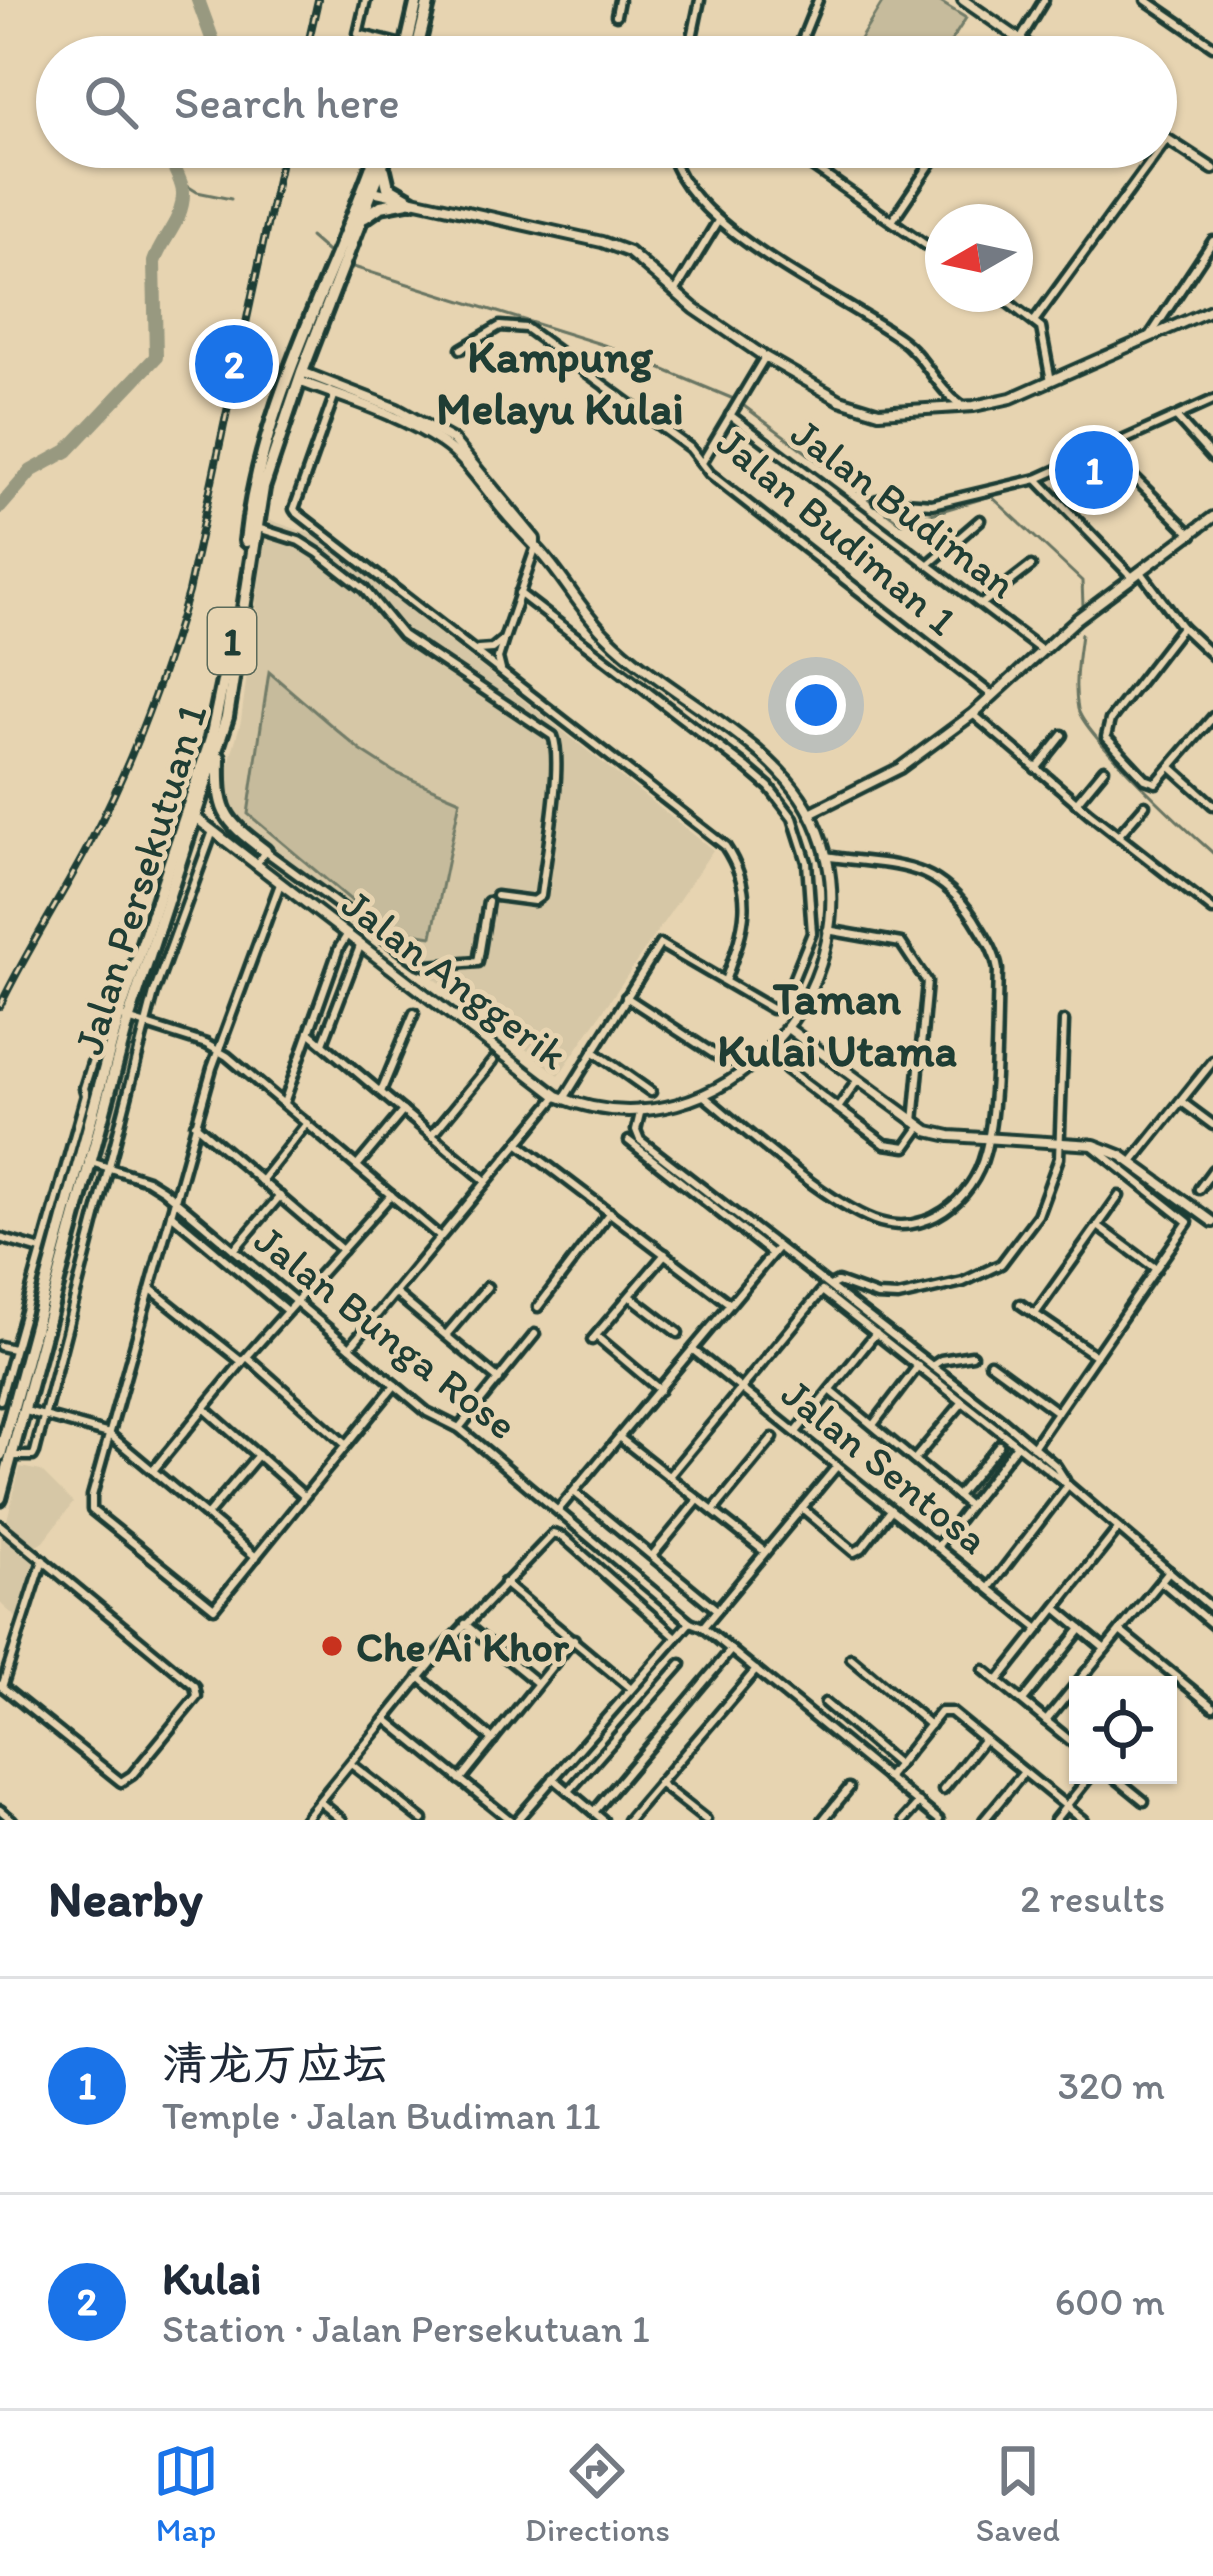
<!DOCTYPE html>
<html lang="en">
<head>
<meta charset="utf-8">
<style>
	:root { --surface:#fff; --page:#f6f6f7; --text:#1f2937; --muted:#747a83; --line:#e0e1e3; --accent:#1a73e8 }
	body { margin:0; font-family:Itim,"LXGW WenKai TC",sans-serif; background:var(--page); color:var(--text) }
	.controls { position:absolute; right:36px; bottom:36px; display:grid; overflow:hidden; border-radius:0px; box-shadow:0 3px 9px #0004 }
	.controls button { width:108px; height:108px; display:grid; place-items:center; padding:0; border:0; border-bottom:3px solid var(--line); background:var(--surface); color:var(--text); font:60px sans-serif }
	.compass { position:absolute; left:925px; top:204px; width:108px; height:108px; border-radius:50%; background:var(--surface); box-shadow:0 3px 9px #0004; rotate:261deg }
	.you { position:absolute; left:816px; top:705px; width:42px; height:42px; margin:-30px; border:9px solid #fff; border-radius:50%; background:#1a73e8; box-shadow:0 0 0 18px #1a73e833 }
	.badge { display:grid; place-items:center; width:78px; height:78px; border-radius:50%; background:var(--accent); color:#fff; font-size:39px; font-weight:700 }
	.pin { position:absolute; translate:-50% -50%; border:6px solid #fff; box-shadow:0 3px 12px #0006 }
	.list { margin:0; padding:0; list-style:none }
	h2 { display:flex; justify-content:space-between; align-items:center; height:156px; margin:0; padding:0 48px; font-size:51px }
	h2 small { font-size:39px; font-weight:400; color:var(--muted) }
	.list li { display:grid; grid-template-columns:78px 1fr auto; gap:36px; align-items:center; box-sizing:border-box; height:216px; padding:0 48px; border-top:3px solid var(--line) }
	.list b { display:block; font-size:45px; white-space:nowrap }
	.list p { margin:0; font-size:39px; white-space:nowrap; color:var(--muted) }
	.list em { font-size:39px; font-style:normal; color:var(--muted) }
	.icon { flex:none; width:66px; height:66px; fill:none; stroke:currentColor; stroke-width:2; stroke-linecap:round; stroke-linejoin:round }
	.map { position:relative; flex:none; width:1213px; height:1820px; overflow:hidden }
	.search { position:absolute; background:var(--surface); box-shadow:0 3px 9px #0004; left:36px; right:36px; top:36px; height:132px; display:flex; align-items:center; gap:30px; box-sizing:border-box; padding:0 42px; border-radius:66px; color:var(--muted); font-size:45px }
	.sheet { height:588px; background:var(--surface) }
	nav { display:flex; justify-content:space-around; align-items:center; box-sizing:border-box; height:168px; border-top:3px solid var(--line); background:var(--surface); font-size:33px; color:var(--muted) }
	nav a { display:grid; justify-items:center; gap:6px }
	nav .on { color:var(--accent) }
	.map>svg:first-child { display:block }
	.built { fill:#d6c7a6 }
	.green { fill:#c6bb9c; stroke:#727c68; stroke-width:3 }
	.lines { fill:none; stroke-linecap:round; stroke-linejoin:round }
	.stream { stroke:#687462; stroke-width:3 }
	.river { stroke:#989980; stroke-width:14 }
	.minor-casing { stroke:#1f3d34; stroke-width:15 }
	.tertiary-casing { stroke:#1f3d34; stroke-width:16 }
	.trunk-casing { stroke:#1f3d34; stroke-width:20 }
	.minor { stroke:#e7d4b1; stroke-width:6 }
	.tertiary { stroke:#e7d4b1; stroke-width:8 }
	.trunk { stroke:#e7d4b1; stroke-width:10 }
	.rail-casing { stroke:#1f3d34; stroke-width:8 }
	.rail { stroke:#e7d4b1; stroke-width:3; stroke-dasharray:9; stroke-linecap:butt }
	.poi-dot { fill:#c8321e; stroke:#e7d4b1; stroke-width:4.5 }
	.labels { text-anchor:middle; dominant-baseline:central; stroke-width:10; stroke-linejoin:round; paint-order:stroke }
	.shield { fill:#e7d4b1; stroke:#5b6a5a; stroke-width:3 }
	.shield-label { font-size:39px; font-weight:bold; fill:#1f3d34 }
	.street-label { font-size:42px; fill:#1f3d34; stroke:#e7d4b1 }
	.poi-label { font-size:42px; font-weight:bold; fill:#1f3d34; stroke:#e7d4b1; text-anchor:start }
	.neighbourhood-label { font-size:45px; font-weight:bold; fill:#1f3d34; stroke:#e7d4b1 }
</style>
</head>
<body>
<div class="map">
<svg width="1213" height="1820" viewBox="0 0 1213 1820">
	<rect width="100%" height="100%" fill="#e7d4b1"/>
	<filter id="ink" filterUnits="userSpaceOnUse"><feTurbulence type="fractalNoise" baseFrequency=".00833" numOctaves="2"/><feDisplacementMap in="SourceGraphic" scale="24" xChannelSelector="R" yChannelSelector="G"/><feConvolveMatrix kernelMatrix="1 2 1 2 8 2 1 2 1" color-interpolation-filters="sRGB"/></filter>
	<g filter="url(#ink)">
		<g class="built">
			<path d="M267,519L316,536L713,850L559,1075L230,820L221,791L241,721Z"/>
			<path d="M20,1467L41,1471L73,1503L44,1541L34,1547L7,1520Z"/>
			<path d="M3,1535L37,1561L19,1620L0,1603V1536Z"/>
		</g>
		<g class="green">
			<path d="M884,0H937L966,18L941,57H849Z"/>
			<path d="M269,672L360,750L394,772L460,800L432,936L413,933L409,949L248,814Z"/>
		</g>
		<g class="lines">
			<g class="stream">
				<path d="M181,182L197,192L231,199"/>
				<path d="M310,237L333,257"/>
				<path d="M347,265L607,346L736,400L901,523L991,496L1082,581L1083,606"/>
				<path d="M1081,634C1078,659 1073,685 1078,709C1084,735 1188,831 1213,853"/>
			</g>
			<g class="river">
				<path d="M198,0L213,41V57"/>
				<path d="M0,507L31,471L67,451L156,357L154,262C162,238 184,220 183,192C181,175 168,163 168,147"/>
			</g>
			<defs>
				<g id="minor">
					<path d="M366,0L358,34L418,49"/>
					<path d="M1146,0L1213,46"/>
					<path d="M616,15L619,0"/>
					<path d="M1020,40L1044,0"/>
					<path d="M691,45L736,57"/>
					<path d="M688,57L700,0"/>
					<path d="M795,57L818,0"/>
					<path d="M1003,57L1016,37"/>
					<path d="M670,147C681,226 838,294 899,338C925,356 935,387 961,405"/>
					<path d="M792,147L802,159L943,257"/>
					<path d="M892,221L942,147"/>
					<path d="M675,292L718,221"/>
					<path d="M997,294L1041,328L1051,381"/>
					<path d="M1035,320L1167,139"/>
					<path d="M1150,336L1213,241"/>
					<path d="M461,349L500,326L526,328L690,448L710,474L993,696"/>
					<path d="M335,394L294,509L296,512L725,846C758,896 743,931 725,981"/>
					<path d="M730,415L1041,650"/>
					<path d="M1176,417L1213,458"/>
					<path d="M1106,450L1192,535"/>
					<path d="M703,461L765,357"/>
					<path d="M1037,479L1133,578"/>
					<path d="M877,500L932,504L1037,479L1213,400"/>
					<path d="M258,528L299,541L318,553L364,589L402,635L553,736C564,764 545,861 541,896L534,901L496,896"/>
					<path d="M930,563L980,520"/>
					<path d="M1141,572L1182,627L1213,656"/>
					<path d="M519,593L748,769L769,787L793,818L807,862L812,933L782,1007L772,1009L660,944L564,1099"/>
					<path d="M983,603L1031,566"/>
					<path d="M1182,627L1110,720L1106,737L1145,779L1156,783L1213,717"/>
					<path d="M478,650L492,649L504,639L536,546"/>
					<path d="M501,670L498,658L503,642"/>
					<path d="M973,714L1089,813L1213,910"/>
					<path d="M1172,768L1213,805"/>
					<path d="M1036,769L1063,735"/>
					<path d="M1076,803L1104,769"/>
					<path d="M1118,836L1145,805"/>
					<path d="M256,865L265,851L418,963L428,966L478,962L488,902"/>
					<path d="M280,884L212,1068L92,1496V1510L214,1608L395,1385"/>
					<path d="M827,930L901,943L927,982L914,1122"/>
					<path d="M626,997L726,1062"/>
					<path d="M309,1032L486,1181"/>
					<path d="M323,1043L360,946"/>
					<path d="M593,1051L651,1092"/>
					<path d="M786,1069L885,1144L906,1147L921,1126"/>
					<path d="M381,1092L414,1013"/>
					<path d="M704,1096C748,1132 823,1200 874,1220C925,1239 973,1200 985,1153C998,1106 996,1021 998,970C995,950 984,936 974,919C933,857 893,867 825,856"/>
					<path d="M1182,1102L1213,1125"/>
					<path d="M284,1103L339,948L347,935"/>
					<path d="M838,1108L857,1081"/>
					<path d="M641,1109L636,1130L640,1140L1003,1421L1056,1466L1065,1480"/>
					<path d="M195,1124L342,1250"/>
					<path d="M432,1135L493,1061"/>
					<path d="M629,1141L772,1254"/>
					<path d="M518,1143L730,1304"/>
					<path d="M88,1161L147,1180L163,1190L427,1412L459,1428L690,1622L703,1627L939,1820"/>
					<path d="M1132,1162L1213,1061"/>
					<path d="M357,1166L403,1111"/>
					<path d="M261,1181L307,1123"/>
					<path d="M1199,1189L1213,1170"/>
					<path d="M171,1214L287,1311"/>
					<path d="M1098,1226L1156,1269"/>
					<path d="M0,1238L41,1250"/>
					<path d="M234,1250L280,1196"/>
					<path d="M830,1286L838,1282L877,1296L898,1297L963,1282L1001,1264L1038,1215L1059,1158L1064,1021"/>
					<path d="M152,1290L242,1362"/>
					<path d="M395,1293L499,1380"/>
					<path d="M630,1296L678,1333"/>
					<path d="M1020,1304L1096,1356"/>
					<path d="M538,1307L610,1212"/>
					<path d="M1035,1314L1119,1196"/>
					<path d="M446,1335L487,1287"/>
					<path d="M596,1336L660,1390"/>
					<path d="M592,1340L665,1254"/>
					<path d="M0,1346L13,1349"/>
					<path d="M350,1347L557,1096"/>
					<path d="M693,1350L1039,1629"/>
					<path d="M247,1357L345,1444"/>
					<path d="M990,1363L1057,1412"/>
					<path d="M932,1366L941,1360L972,1355"/>
					<path d="M830,1390L969,1506"/>
					<path d="M0,1400L86,1095L84,1088L106,1019L112,1014L206,1044L227,1056L439,1236"/>
					<path d="M204,1408L304,1496"/>
					<path d="M26,1411L109,1434L256,1557"/>
					<path d="M873,1425L918,1366"/>
					<path d="M459,1428L535,1334"/>
					<path d="M796,1432L876,1333"/>
					<path d="M620,1438L765,1552"/>
					<path d="M1033,1447L1188,1222L1090,1144"/>
					<path d="M14,1456H33L35,1452L154,993L213,831"/>
					<path d="M914,1460L962,1403"/>
					<path d="M155,1468L242,1362L391,1195"/>
					<path d="M669,1476L822,1291L1068,1485L1213,1609"/>
					<path d="M574,1492L717,1610"/>
					<path d="M957,1496L999,1445"/>
					<path d="M802,1508L854,1552L862,1548L891,1510"/>
					<path d="M559,1509L778,1247"/>
					<path d="M713,1511L773,1438"/>
					<path d="M208,1514L258,1455"/>
					<path d="M0,1525L195,1686L197,1696L132,1775L121,1782L0,1685"/>
					<path d="M937,1547L1016,1446"/>
					<path d="M652,1556L698,1500"/>
					<path d="M1161,1581L1213,1625"/>
					<path d="M504,1583L630,1688"/>
					<path d="M989,1588L1068,1485"/>
					<path d="M1057,1609L1105,1649"/>
					<path d="M465,1624L537,1683"/>
					<path d="M703,1627L837,1466"/>
					<path d="M1120,1631L1213,1707"/>
					<path d="M851,1658L930,1725"/>
					<path d="M984,1670L1078,1747"/>
					<path d="M419,1677L493,1740"/>
					<path d="M998,1681L1118,1529"/>
					<path d="M2,1687L43,1560"/>
					<path d="M1023,1701L1081,1629"/>
					<path d="M825,1703L898,1765"/>
					<path d="M386,1719L510,1820"/>
					<path d="M1046,1721L1169,1571"/>
					<path d="M351,1764L423,1820"/>
					<path d="M1112,1775L1144,1801"/>
					<path d="M553,1778L603,1820"/>
					<path d="M887,1778L940,1712H951L1083,1820"/>
					<path d="M460,1780L574,1639"/>
					<path d="M659,1783L706,1820"/>
					<path d="M943,1790L984,1739"/>
					<path d="M569,1791L681,1664"/>
					<path d="M320,1802L342,1820"/>
					<path d="M0,1810L12,1820"/>
					<path d="M594,1812L731,1650"/>
					<path d="M304,1820L442,1650L553,1534L563,1537L675,1636"/>
					<path d="M517,1820L690,1622"/>
					<path d="M628,1820L756,1670"/>
					<path d="M823,1820L849,1788"/>
					<path d="M904,1820L919,1803"/>
					<path d="M984,1820L1024,1772"/>
					<path d="M1055,1820L1091,1775"/>
				</g>
				<g id="tertiary">
					<path d="M963,0L1045,57"/>
					<path d="M1156,132L1213,169"/>
					<path d="M368,190L602,242L629,252L695,309L765,357L840,400L879,412L974,406L1011,398L1213,309"/>
					<path d="M302,372L397,409L453,440L535,539V544"/>
					<path d="M810,813L900,768L973,714L1077,619L1213,517"/>
					<path d="M196,818L557,1096C721,1165 884,979 815,823C778,740 670,699 607,636C581,611 564,577 539,550C525,535 510,520 497,503C480,482 464,458 442,443C400,414 346,399 299,381"/>
					<path d="M789,1029L928,1131L950,1136L1094,1145L1122,1156L1213,1222"/>
				</g>
				<g id="trunk">
					<path d="M404,57L417,0"/>
					<path d="M415,57L429,0"/>
					<path d="M384,170L388,187L412,201"/>
					<path d="M365,217L381,206L408,201"/>
					<path d="M246,541C261,402 334,277 379,147"/>
					<path d="M219,757C218,811 221,818 265,851"/>
					<path d="M0,1455L119,1015L211,739L236,619"/>
					<path d="M0,1498L129,1018L227,717L263,488L302,372L389,147"/>
				</g>
			</defs>
			<use href="#minor" class="minor-casing"/>
			<use href="#tertiary" class="tertiary-casing"/>
			<use href="#trunk" class="trunk-casing"/>
			<use href="#minor" class="minor"/>
			<use href="#tertiary" class="tertiary"/>
			<use href="#trunk" class="trunk"/>
			<defs>
				<g id="rail">
					<path d="M305,57L318,0"/>
					<path d="M0,1006C27,950 61,898 90,843C132,763 163,679 188,592L284,147"/>
				</g>
			</defs>
			<use href="#rail" class="rail-casing"/>
			<use href="#rail" class="rail"/>
		</g>
	</g>
	<circle class="poi-dot" cx="332" cy="1646" r="12"/>
	<g class="labels">
		<rect class="shield" x="208" y="608" width="48" height="66" rx="9"/>
		<g class="shield-label">
			<text x="232" y="641">1</text>
		</g>
		<g class="street-label">
			<text transform="translate(904 508) rotate(37)">Jalan Budiman</text>
			<text transform="translate(837 531) rotate(40)">Jalan Budiman 1</text>
			<text transform="translate(140 879) rotate(-73)">Jalan Persekutuan 1</text>
			<text transform="translate(455 979) rotate(37)">Jalan Anggerik</text>
			<text transform="translate(386 1332) rotate(38)">Jalan Bunga Rose</text>
			<text transform="translate(885 1466) rotate(39)">Jalan Sentosa</text>
		</g>
		<g class="poi-label">
			<text x="356" y="1646">Che Ai Khor</text>
		</g>
		<g class="neighbourhood-label">
			<text x="560" y="356">Kampung<tspan x="560" dy="52">Melayu Kulai</tspan></text>
			<text x="837" y="998">Taman<tspan x="837" dy="52">Kulai Utama</tspan></text>
		</g>
	</g>
</svg>
<div class="controls">
<button><svg class="icon" aria-label="locate" viewBox="0 0 24 24"><circle cx="12" cy="12" r="6"/><path d="M12 2v4M12 18v4M2 12h4M18 12h4"/></svg></button>
</div>
<svg class="compass" viewBox="-18 -18 36 36"><path d="M0-13l5 13h-10z" fill="#e53935"/><path d="M0 13l5-13h-10z" fill="#747a83"/></svg>
<div class="you"></div>
<div class="pin badge" style="left:1094px;top:470px">1</div>
<div class="pin badge" style="left:234px;top:364px">2</div>
<div class="search"><svg class="icon" aria-label="search" viewBox="0 0 24 24"><circle cx="10" cy="10" r="6"/><path d="M15 15l6 6"/></svg>Search here</div>
</div>
<section class="sheet">
<h2>Nearby<small>2 results</small></h2>
<ul class="list">
<li><span class="badge">1</span><div><b>清龙万应坛</b><p>Temple · Jalan Budiman 11</p></div><em>320 m</em></li>
<li><span class="badge">2</span><div><b>Kulai</b><p>Station · Jalan Persekutuan 1</p></div><em>600 m</em></li>
</ul>
</section>
<nav>
<a class="on"><svg class="icon" aria-label="map" viewBox="0 0 24 24"><path d="M3 6l6-2 6 2 6-2v14l-6 2-6-2-6 2zM9 4v14M15 6v14"/></svg>Map</a>
<a><svg class="icon" aria-label="directions" viewBox="0 0 24 24"><path d="M12 3l9 9-9 9-9-9zM9 14v-3h6M13 9l2 2-2 2"/></svg>Directions</a>
<a><svg class="icon" aria-label="saved" viewBox="0 0 24 24"><path d="M7 4h10v16l-5-4-5 4z"/></svg>Saved</a>
</nav>
</body>
</html>
